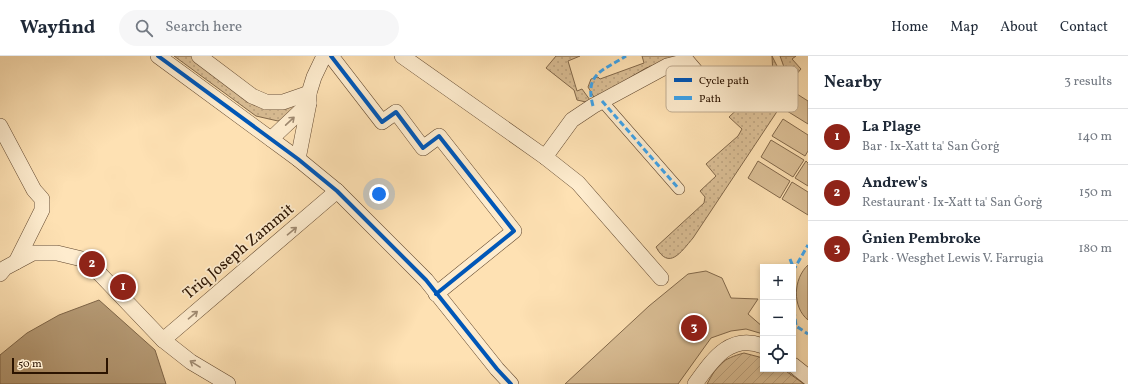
<!DOCTYPE html>
<html lang="en">
<head>
<meta charset="utf-8">
<style>
	:root { --surface:#fff; --page:#f6f6f7; --text:#1f2937; --muted:#747a83; --line:#e0e1e3; --accent:#8f2418 }
	body { margin:0; font-family:Vollkorn,serif; background:var(--page); color:var(--text) }
	.controls { position:absolute; right:12px; bottom:12px; display:grid; overflow:hidden; border-radius:0px; box-shadow:0 2px 6px #0003 }
	.controls button { width:36px; height:36px; display:grid; place-items:center; padding:0; border:0; border-bottom:1px solid var(--line); background:var(--surface); color:var(--text); font:20px sans-serif }
	.scale { position:absolute; left:12px; bottom:10px; width:96px; box-sizing:border-box; padding-left:4px; border:2px solid #2b1300; border-top:0; font-size:11px; line-height:14px; white-space:nowrap; color:#2b1300; -webkit-text-stroke:3px #feecce; paint-order:stroke }
	.you { position:absolute; left:379px; top:138px; width:14px; height:14px; margin:-10px; border:3px solid #fff; border-radius:50%; background:#1a73e8; box-shadow:0 0 0 6px #1a73e833 }
	.badge { display:grid; place-items:center; width:26px; height:26px; border-radius:50%; background:var(--accent); color:#fff; font-size:13px; font-weight:700 }
	.pin { position:absolute; translate:-50% -50%; border:2px solid #fff; box-shadow:0 1px 4px #0006 }
	.list { margin:0; padding:0; list-style:none }
	h2 { display:flex; justify-content:space-between; align-items:center; height:52px; margin:0; padding:0 16px; font-size:17px }
	h2 small { font-size:13px; font-weight:400; color:var(--muted) }
	.list li { display:grid; grid-template-columns:26px 1fr auto; gap:12px; align-items:center; box-sizing:border-box; height:56px; padding:0 16px; border-top:1px solid var(--line) }
	.list b { display:block; font-size:15px; white-space:nowrap }
	.list p { margin:0; font-size:13px; white-space:nowrap; color:var(--muted) }
	.list em { font-size:13px; font-style:normal; color:var(--muted) }
	.icon { flex:none; width:22px; height:22px; fill:none; stroke:currentColor; stroke-width:2; stroke-linecap:round; stroke-linejoin:round }
	.map { position:relative; flex:none; width:808px; height:328px; overflow:hidden }
	header { display:flex; align-items:center; gap:24px; box-sizing:border-box; height:56px; padding:0 20px; background:var(--surface); border-bottom:1px solid var(--line) }
	header strong { font-size:19px }
	nav { display:flex; gap:22px; margin-inline-start:auto; font-size:14px }
	.search { width:280px; height:36px; background:var(--page); display:flex; align-items:center; gap:10px; box-sizing:border-box; padding:0 14px; border-radius:22px; color:var(--muted); font-size:15px }
	main { display:flex }
	aside { flex:1; background:var(--surface) }
	.map>svg:first-child { display:block }
	.grass { fill:url(#grass-dots); stroke:#82684a }
	.park { fill:#dabe95; stroke:#82684a }
	.garden { fill:url(#garden-furrows); stroke:#82684a }
	.water { fill:#b69b76; stroke:#7e6547 }
	.lines { fill:none; stroke-linecap:round; stroke-linejoin:round }
	.pedestrian-casing { stroke:#60462d; stroke-width:12 }
	.minor-casing { stroke:#60462d; stroke-width:16 }
	.pedestrian { stroke:#feecce; stroke-width:11 }
	.minor { stroke:#feecce; stroke-width:15 }
	.quiet { stroke:#3ea2e9; stroke-width:3; stroke-dasharray:6 3; stroke-linecap:butt }
	.cycleway-casing { stroke:#feecce; stroke-width:6 }
	.cycleway { stroke:#0057b8; stroke-width:4 }
	.oneway { stroke:#9f8a71 }
	.labels { text-anchor:middle; dominant-baseline:central; stroke-width:3.5; stroke-linejoin:round; paint-order:stroke }
	.street-label { font-size:16px; fill:#2b1300; stroke:#feecce }
	.key { fill:#feecce; stroke:#bfab90; stroke-width:1 }
	.key-label { font-size:11px; fill:#2b1300 }
</style>
</head>
<body>
<header>
<strong>Wayfind</strong>
<div class="search"><svg class="icon" aria-label="search" viewBox="0 0 24 24"><circle cx="10" cy="10" r="6"/><path d="M15 15l6 6"/></svg>Search here</div>
<nav><a>Home</a><a>Map</a><a>About</a><a>Contact</a></nav>
</header>
<main>
<div class="map">
<svg width="808" height="328" viewBox="0 0 808 328">
	<defs>
		<pattern id="grass-dots" width="8" height="8" patternUnits="userSpaceOnUse"><rect width="8" height="8" fill="#dabe95"/><path d="M2 2h.1M6 6h.1" fill="none" stroke="#bba27f" stroke-width="1.8" stroke-linecap="round"/></pattern>
		<pattern id="garden-furrows" width="10" height="10" patternUnits="userSpaceOnUse"><rect width="10" height="10" fill="#dabe95"/><path d="M-1 1l2-2M0 10L10 0M9 11l2-2" fill="none" stroke="#bba27f"/></pattern>
	</defs>
	<rect width="100%" height="100%" fill="#fee1b3"/>
	<filter id="stains"><feTurbulence type="fractalNoise" baseFrequency=".005" numOctaves="4"/><feColorMatrix values="0 0 0 0 .2 0 0 0 0 .09 0 0 0 0 .02 0 0 0 .5 -.17"/></filter>
	<radialGradient id="worn" r=".72"><stop offset=".6" stop-color="#630" stop-opacity="0"/><stop offset="1" stop-color="#630" stop-opacity=".3"/></radialGradient>
	<g class="grass">
		<path d="M174,0H194L259,48H300L289,60L278,65L256,60Z"/>
		<path d="M556,0H580L568,5L577,35L582,33L590,44L586,46L577,44L574,34L546,12Z"/>
		<path d="M642,0H680L646,12L595,43L588,31L591,23L598,21L600,23L644,7Z"/>
		<path d="M772,0L786,28V42L693,182C681,196 669,215 656,191L704,147L705,141L700,135L716,120L706,108L738,80L742,73L729,61L742,49L734,40L756,23L773,20Z"/>
		<path d="M780,0H796L792,3L801,13L795,20L788,22Z"/>
	</g>
	<g class="park">
		<path d="M797,38L808,45V68L787,55Z"/>
		<path d="M783,63L808,79V95L805,100L772,80Z"/>
		<path d="M771,84L804,104L793,121L761,101Z"/>
		<path d="M758,105L790,125L780,142L748,122Z"/>
		<path d="M806,105L808,107V130L795,122Z"/>
		<path d="M792,126L808,136V159L782,143Z"/>
		<path d="M808,209V264C792,251 793,223 808,209Z"/>
		<path d="M706,215L722,222L731,242L758,243L748,258L763,271V278L746,273L731,275L711,282L678,328H565L649,250L688,218Z"/>
	</g>
	<path class="garden" d="M744,297L763,302V313H783L804,328H707C718,308 722,303 744,297Z"/>
	<path class="water" d="M99,244L155,294L166,328H0V299L27,277L59,259Z"/>
	<g class="lines">
		<defs>
			<path id="pedestrian" d="M602,45L679,133"/>
			<g id="minor">
				<path d="M158,0L298,103L337,135L426,224L497,313L511,328"/>
				<path d="M199,0L252,40L266,46H283L309,37"/>
				<path d="M331,0L382,66L396,56L423,92L439,80L514,175L436,238"/>
				<path d="M402,0L545,101L578,127L661,222"/>
				<path d="M0,70L34,134L42,143V154L16,206"/>
				<path d="M271,83L309,47"/>
				<path d="M545,101L572,64L593,50L667,10L687,5L698,18"/>
				<path d="M298,103L309,47V37L314,21L324,0"/>
				<path d="M0,218L5,212L33,197H57L82,203L100,218L163,284L191,306L228,328"/>
				<path d="M163,284L337,135"/>
				<path d="M793,309L808,321"/>
				<path d="M695,328C712,305 729,277 763,290"/>
			</g>
		</defs>
		<use href="#pedestrian" class="pedestrian-casing"/>
		<use href="#minor" class="minor-casing"/>
		<use href="#pedestrian" class="pedestrian"/>
		<use href="#minor" class="minor"/>
		<g class="quiet">
			<path d="M602,45L679,133"/>
			<path d="M593,50C584,17 603,15 626,0"/>
			<path d="M790,203L794,213"/>
			<path d="M793,215L808,189"/>
			<path d="M793,245L796,270L808,278"/>
		</g>
		<defs>
			<g id="cycleway">
				<path d="M158,0L298,103L337,135L426,224L497,313L511,328"/>
				<path d="M331,0L382,66L396,56L423,92L439,80L514,175L436,238"/>
			</g>
		</defs>
		<use href="#cycleway" class="cycleway-casing"/>
		<use href="#cycleway" class="cycleway"/>
	</g>
	<defs><path id="oneway-shaft" d="M-6 0H5M1.5-3L5.5 0L1.5 3" fill="none" stroke-width="1.6" stroke-linecap="round" stroke-linejoin="round"/></defs>
	<g class="oneway">
		<use href="#oneway-shaft" transform="translate(290 65) rotate(-43)"/>
		<use href="#oneway-shaft" transform="translate(292 175) rotate(-40)"/>
		<use href="#oneway-shaft" transform="translate(193 259) rotate(-40)"/>
		<use href="#oneway-shaft" transform="translate(195 308) rotate(-148)"/>
	</g>
	<g class="labels">
		<g class="street-label">
			<text transform="translate(239 196) rotate(-40)">Triq Joseph Zammit</text>
		</g>
	</g>
	<rect x="666" y="10" width="132" height="46" rx="6" class="key"/>
	<rect x="674" y="22" width="18" height="4" fill="#0057b8"/>
	<rect x="674" y="40" width="18" height="4" fill="#3ea2e9"/>
	<g class="key-label">
		<text x="699" y="28">Cycle path</text>
		<text x="699" y="46">Path</text>
	</g>
	<rect width="100%" height="100%" filter="url(#stains)"/>
	<rect width="100%" height="100%" fill="url(#worn)"/>
</svg>
<div class="controls">
<button>+</button>
<button>−</button>
<button><svg class="icon" aria-label="locate" viewBox="0 0 24 24"><circle cx="12" cy="12" r="6"/><path d="M12 2v4M12 18v4M2 12h4M18 12h4"/></svg></button>
</div>
<div class="scale">50 m</div>
<div class="you"></div>
<div class="pin badge" style="left:123px;top:231px">1</div>
<div class="pin badge" style="left:92px;top:208px">2</div>
<div class="pin badge" style="left:694px;top:272px">3</div>
</div>
<aside>
<h2>Nearby<small>3 results</small></h2>
<ul class="list">
<li><span class="badge">1</span><div><b>La Plage</b><p>Bar · Ix-Xatt ta' San Ġorġ</p></div><em>140 m</em></li>
<li><span class="badge">2</span><div><b>Andrew's</b><p>Restaurant · Ix-Xatt ta' San Ġorġ</p></div><em>150 m</em></li>
<li><span class="badge">3</span><div><b>Ġnien Pembroke</b><p>Park · Wesgħet Lewis V. Farrugia</p></div><em>180 m</em></li>
</ul>
</aside>
</main>
</body>
</html>
